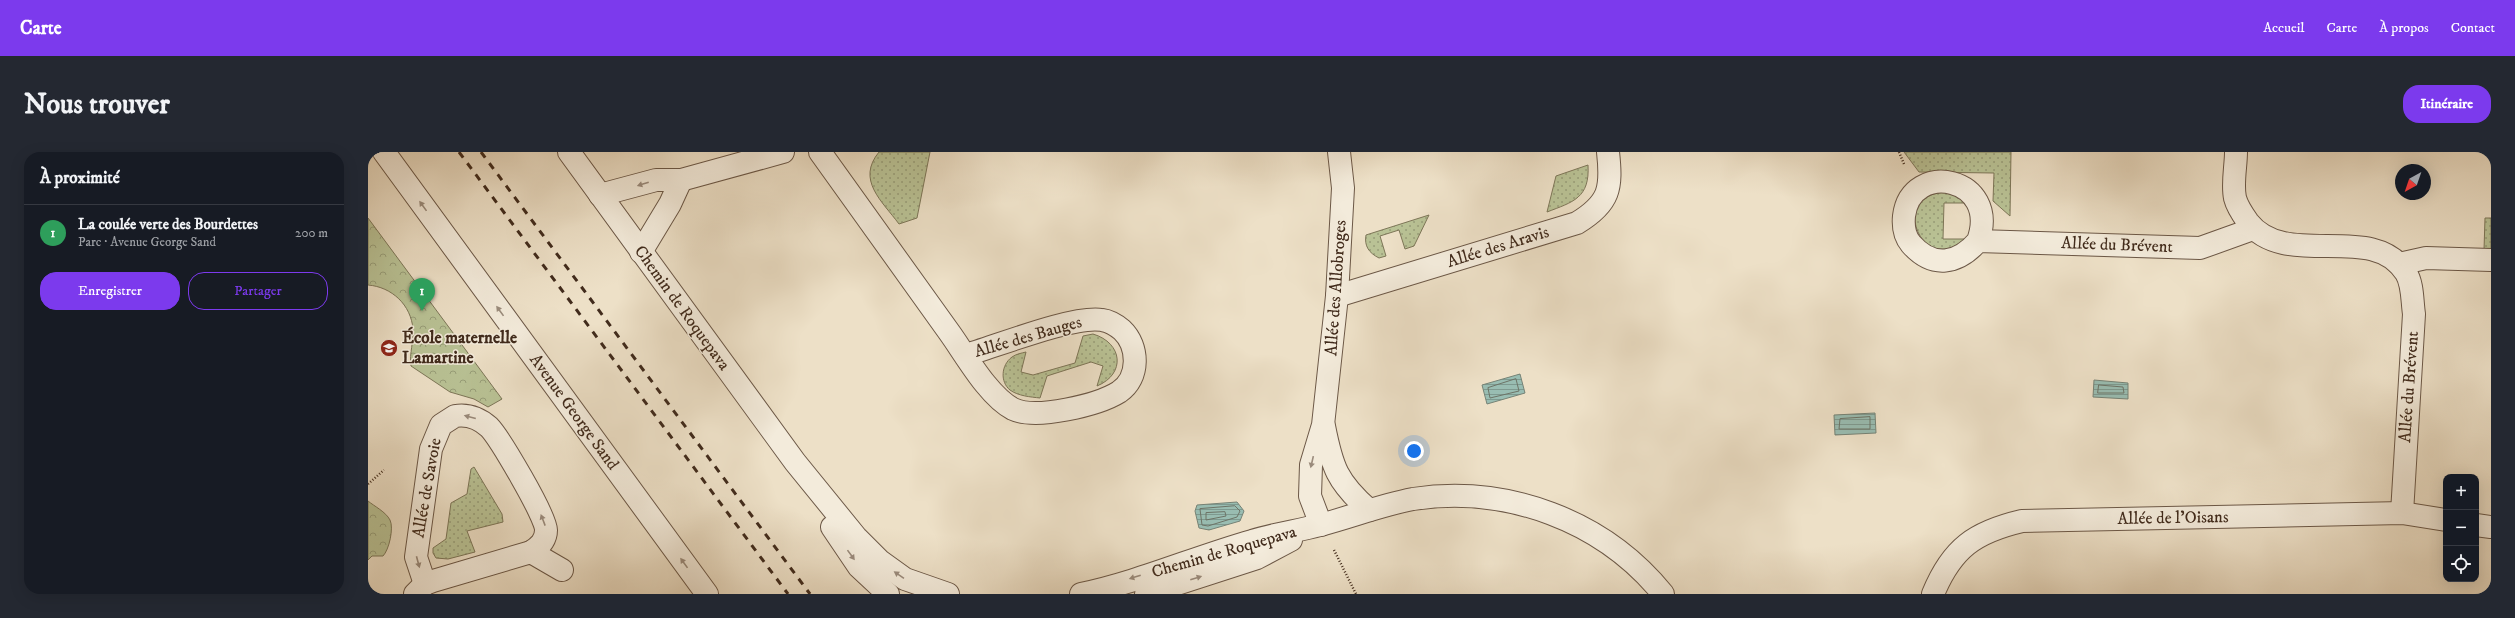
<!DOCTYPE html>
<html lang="fr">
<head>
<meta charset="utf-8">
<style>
	:root { --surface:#171b24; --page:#242831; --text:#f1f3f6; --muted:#9ea1a6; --line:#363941; --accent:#7c3aed }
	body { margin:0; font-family:"IM FELL DW Pica",serif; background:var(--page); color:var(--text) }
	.controls { position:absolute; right:12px; bottom:12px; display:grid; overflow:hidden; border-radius:8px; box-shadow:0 4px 16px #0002 }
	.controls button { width:36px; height:36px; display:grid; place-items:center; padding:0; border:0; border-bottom:1px solid var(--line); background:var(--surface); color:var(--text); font:20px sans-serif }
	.compass { position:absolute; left:2027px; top:12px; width:36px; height:36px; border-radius:50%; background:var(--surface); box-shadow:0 4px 16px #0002; rotate:220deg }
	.you { position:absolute; left:1046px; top:299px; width:14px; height:14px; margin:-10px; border:3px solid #fff; border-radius:50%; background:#1a73e8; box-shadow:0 0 0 6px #1a73e833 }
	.badge { display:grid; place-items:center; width:26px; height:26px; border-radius:50%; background:var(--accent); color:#fff; font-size:13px; font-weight:700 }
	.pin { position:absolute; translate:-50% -33px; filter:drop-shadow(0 1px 2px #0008) }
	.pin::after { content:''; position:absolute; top:21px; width:14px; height:12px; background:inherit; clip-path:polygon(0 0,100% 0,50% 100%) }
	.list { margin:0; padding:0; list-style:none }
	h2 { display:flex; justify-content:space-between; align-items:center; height:52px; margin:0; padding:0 16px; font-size:17px }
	h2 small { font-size:13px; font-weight:400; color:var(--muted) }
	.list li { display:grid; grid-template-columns:26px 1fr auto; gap:12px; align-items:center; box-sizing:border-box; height:56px; padding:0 16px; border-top:1px solid var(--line) }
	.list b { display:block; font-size:15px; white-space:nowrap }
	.list p { margin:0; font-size:13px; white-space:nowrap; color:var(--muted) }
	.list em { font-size:13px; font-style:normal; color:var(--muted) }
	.actions { display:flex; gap:8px; padding:12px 16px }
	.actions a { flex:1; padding:9px 0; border:1px solid var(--accent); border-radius:16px; text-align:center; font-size:14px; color:var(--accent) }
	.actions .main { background:var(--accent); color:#fff }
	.icon { flex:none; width:22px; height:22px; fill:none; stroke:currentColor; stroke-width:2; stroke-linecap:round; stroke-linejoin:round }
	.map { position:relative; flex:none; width:2123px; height:442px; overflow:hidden; border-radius:16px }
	header { display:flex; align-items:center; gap:24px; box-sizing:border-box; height:56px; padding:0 20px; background:var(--accent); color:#fff }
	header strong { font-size:19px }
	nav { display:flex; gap:22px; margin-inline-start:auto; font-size:14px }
	.intro { display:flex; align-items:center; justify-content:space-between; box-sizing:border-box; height:96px; padding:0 24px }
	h1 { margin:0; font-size:28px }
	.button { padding:10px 18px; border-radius:16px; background:var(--accent); color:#fff; font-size:14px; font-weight:700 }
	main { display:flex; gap:24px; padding:0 24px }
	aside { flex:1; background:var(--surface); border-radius:16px; box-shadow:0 4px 16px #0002 }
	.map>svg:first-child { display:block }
	.grass { fill:url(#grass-dots); stroke:#7d7658 }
	.park { fill:url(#park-crowns); stroke:#7d7658 }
	.water { fill:url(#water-rules); stroke:#768376 }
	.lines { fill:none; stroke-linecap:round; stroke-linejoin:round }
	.shore { stroke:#6d7467; stroke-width:1 }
	.minor-casing { stroke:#6c5847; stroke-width:24 }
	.path { stroke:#412b1c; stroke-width:2.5; stroke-dasharray:1 2; stroke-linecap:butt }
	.minor { stroke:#f3ebdb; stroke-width:22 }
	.rail { stroke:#412b1c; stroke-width:3; stroke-dasharray:7 7; stroke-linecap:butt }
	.oneway { fill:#9a8b7c }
	.labels { text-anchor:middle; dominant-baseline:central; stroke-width:3; stroke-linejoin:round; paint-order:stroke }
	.street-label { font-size:17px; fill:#412b1c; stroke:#f3ebdb }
	.poi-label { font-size:17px; font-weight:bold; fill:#412b1c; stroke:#f3ebdb; text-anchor:start }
</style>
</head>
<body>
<header>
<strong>Carte</strong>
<nav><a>Accueil</a><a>Carte</a><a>À propos</a><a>Contact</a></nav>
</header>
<div class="intro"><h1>Nous trouver</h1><a class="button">Itinéraire</a></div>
<main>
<aside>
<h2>À proximité<small></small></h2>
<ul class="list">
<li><span class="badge" style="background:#2e9e5b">1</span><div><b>La coulée verte des Bourdettes</b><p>Parc · Avenue George Sand</p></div><em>200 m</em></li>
</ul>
<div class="actions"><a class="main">Enregistrer</a><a>Partager</a></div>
</aside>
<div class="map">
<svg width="2123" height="442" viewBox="0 0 2123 442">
	<defs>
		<pattern id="grass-dots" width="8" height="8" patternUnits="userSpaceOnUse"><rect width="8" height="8" fill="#b9c295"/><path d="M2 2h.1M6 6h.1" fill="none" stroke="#989e79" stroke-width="1.8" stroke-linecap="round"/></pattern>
		<pattern id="park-crowns" width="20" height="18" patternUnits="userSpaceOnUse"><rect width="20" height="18" fill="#b9c295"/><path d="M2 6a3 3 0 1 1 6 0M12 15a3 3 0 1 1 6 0" fill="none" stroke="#989e79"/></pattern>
		<pattern id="water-rules" width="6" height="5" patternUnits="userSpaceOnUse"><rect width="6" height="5" fill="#99bdb2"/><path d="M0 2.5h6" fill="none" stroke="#7e9a90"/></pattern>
	</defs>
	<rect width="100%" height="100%" fill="#ede0c7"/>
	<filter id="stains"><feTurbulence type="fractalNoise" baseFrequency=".005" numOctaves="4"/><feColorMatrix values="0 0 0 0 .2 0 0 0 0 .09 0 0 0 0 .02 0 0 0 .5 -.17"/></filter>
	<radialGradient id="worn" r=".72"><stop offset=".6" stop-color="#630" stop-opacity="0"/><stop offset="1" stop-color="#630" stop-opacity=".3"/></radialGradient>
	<g class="grass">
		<path d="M511,0H562L549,66L531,72C514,49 488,28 511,0Z"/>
		<path d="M1536,0H1643L1642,64L1625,49L1626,21L1551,20Z"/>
		<path d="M1220,13C1222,46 1205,50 1179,60L1188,24Z"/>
		<path d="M1580,40L1591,45L1596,51H1576L1575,87H1596C1555,126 1518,41 1580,40Z"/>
		<path d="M1061,63L1046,94L1037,97L1031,78L1012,84L1018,104L1011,106C1001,101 996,94 998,83Z"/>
		<path d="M2117,66H2123V98H2116Z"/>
		<path d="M725,182C755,191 758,222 729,234L735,214L723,210L679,224L672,246C663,245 650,244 642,238C632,230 633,213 644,205C648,202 654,201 658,200L653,220L665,223L707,211L715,184Z"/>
		<path d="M106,315L134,362L135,370L99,379L107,400L80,407L68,406L65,401V396L78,387L83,351L99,342L103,317Z"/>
	</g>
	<g class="park">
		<path d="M0,66L134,247L120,255L106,247L82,240L43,214C41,201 46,190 45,177C43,153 24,135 0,133Z"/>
		<path d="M0,349C6,354 18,360 22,368C26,376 21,398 15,404H4L0,408Z"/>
	</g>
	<g class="water">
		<path d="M1152,222L1157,241L1119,252L1114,233Z"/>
		<path d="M1726,228L1760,231V247L1725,245Z"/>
		<path d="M1507,261L1508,281L1467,283L1466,263Z"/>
		<path d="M869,350L876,359L872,369L841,378L831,376L827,359L829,353Z"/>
	</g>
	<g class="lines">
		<g class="shore">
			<path d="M1148,227L1151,239L1122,246L1120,236Z"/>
			<path d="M1731,233L1755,235L1756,241H1730Z"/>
			<path d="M1502,265V277H1471L1472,267Z"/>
			<path d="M867,354L872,359L869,365L840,374L834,373L832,357Z"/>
			<path d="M857,360L858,364L838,368V361Z"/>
		</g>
		<defs>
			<g id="minor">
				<path d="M16,0L339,442"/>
				<path d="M201,0L427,310L488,385L512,409L537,427L580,442"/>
				<path d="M452,0C495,60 538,120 581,180C597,202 620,244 645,257C668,268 730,253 751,240C772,226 771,194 754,178C748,173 742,169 734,168C706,163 629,194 598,203"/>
				<path d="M1868,0C1868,14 1864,32 1867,46C1869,54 1875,63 1880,70C1918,119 2005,68 2038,121C2045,132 2044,149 2046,162L2034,361"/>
				<path d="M232,43L288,28H313L415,0"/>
				<path d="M1610,89C1633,25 1543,7 1536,64C1535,74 1537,85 1543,92C1565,117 1590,112 1610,89L1832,96L1885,77"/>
				<path d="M273,100L302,52L313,28"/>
				<path d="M2031,112L2058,106L2123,108"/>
				<path d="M969,144L1209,71C1242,51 1244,36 1240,0"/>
				<path d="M956,274C964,315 969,330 1001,358"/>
				<path d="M953,373L942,344L943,313L955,273L969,144L975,36L971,0"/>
				<path d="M2108,373L2123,375"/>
				<path d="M464,375L491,415L520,442"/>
				<path d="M57,432L48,405L63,297L73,273L87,264C99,262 111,266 121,275C131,285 179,366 178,378C178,389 171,395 163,400"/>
				<path d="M47,442L57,432L65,429L163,400L194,418"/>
				<path d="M713,442C771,430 827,405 884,389C906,382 929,379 952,373C983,365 1013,353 1045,347C1139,333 1235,368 1295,442"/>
				<path d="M778,442L889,406L923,388"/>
				<path d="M1565,442C1584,396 1607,380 1654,369L2034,361L2078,368"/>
			</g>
		</defs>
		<use href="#minor" class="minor-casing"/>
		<g class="path">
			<path d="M1531,0L1536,12"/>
			<path d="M0,332L16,318"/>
			<path d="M966,398L988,442"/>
		</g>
		<use href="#minor" class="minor"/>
		<g class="rail">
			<path d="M91,0L420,442"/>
			<path d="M113,0L442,442"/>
		</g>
	</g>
	<defs><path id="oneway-solid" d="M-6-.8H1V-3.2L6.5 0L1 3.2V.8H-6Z"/></defs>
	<g class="oneway">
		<use href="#oneway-solid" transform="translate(275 32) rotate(163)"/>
		<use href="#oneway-solid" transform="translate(55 54) rotate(-126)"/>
		<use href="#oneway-solid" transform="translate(132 159) rotate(-126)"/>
		<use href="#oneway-solid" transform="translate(102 265) rotate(-165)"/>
		<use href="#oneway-solid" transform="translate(944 310) rotate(103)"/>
		<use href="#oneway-solid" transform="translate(175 368) rotate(-111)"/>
		<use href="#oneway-solid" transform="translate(483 403) rotate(54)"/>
		<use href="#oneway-solid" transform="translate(50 410) rotate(75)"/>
		<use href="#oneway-solid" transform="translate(316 411) rotate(-126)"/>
		<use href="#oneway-solid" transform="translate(531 423) rotate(-146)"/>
		<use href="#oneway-solid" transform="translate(767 425) rotate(163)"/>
		<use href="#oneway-solid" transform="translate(828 426) rotate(-18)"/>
	</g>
	<defs>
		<symbol id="school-disc" viewBox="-11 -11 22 22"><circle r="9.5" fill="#8f2418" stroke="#f3ebdb"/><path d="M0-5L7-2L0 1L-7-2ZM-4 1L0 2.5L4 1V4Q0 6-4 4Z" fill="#fff"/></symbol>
	</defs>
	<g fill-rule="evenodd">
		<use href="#school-disc" x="11" y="186" width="20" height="20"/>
	</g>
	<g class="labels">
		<g class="street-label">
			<text transform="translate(1749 93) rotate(2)">Allée du Brévent</text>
			<text transform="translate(1130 95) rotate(-17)">Allée des Aravis</text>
			<text transform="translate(968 136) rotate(-86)">Allée des Allobroges</text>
			<text transform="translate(314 156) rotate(54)">Chemin de Roquepava</text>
			<text transform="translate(660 185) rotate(-16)">Allée des Bauges</text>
			<text transform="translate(2041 235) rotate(-86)">Allée du Brévent</text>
			<text transform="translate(206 260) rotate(54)">Avenue George Sand</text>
			<text transform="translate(59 336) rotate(-80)">Allée de Savoie</text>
			<text transform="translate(1805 366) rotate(-1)">Allée de l'Oisans</text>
			<text transform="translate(856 400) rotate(-16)">Chemin de Roquepava</text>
		</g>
		<g class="poi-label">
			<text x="34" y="186">École maternelle<tspan x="34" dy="20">Lamartine</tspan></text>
		</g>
	</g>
	<rect width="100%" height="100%" filter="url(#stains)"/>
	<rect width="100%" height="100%" fill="url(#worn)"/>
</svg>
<div class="controls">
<button>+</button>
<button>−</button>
<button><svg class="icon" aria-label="locate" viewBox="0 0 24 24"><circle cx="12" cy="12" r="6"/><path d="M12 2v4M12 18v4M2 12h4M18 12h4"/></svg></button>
</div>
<svg class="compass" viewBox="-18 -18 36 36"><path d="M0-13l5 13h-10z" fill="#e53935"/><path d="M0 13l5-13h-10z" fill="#9ea1a6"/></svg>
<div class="you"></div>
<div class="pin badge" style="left:54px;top:159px;background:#2e9e5b">1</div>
</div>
</main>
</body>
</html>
